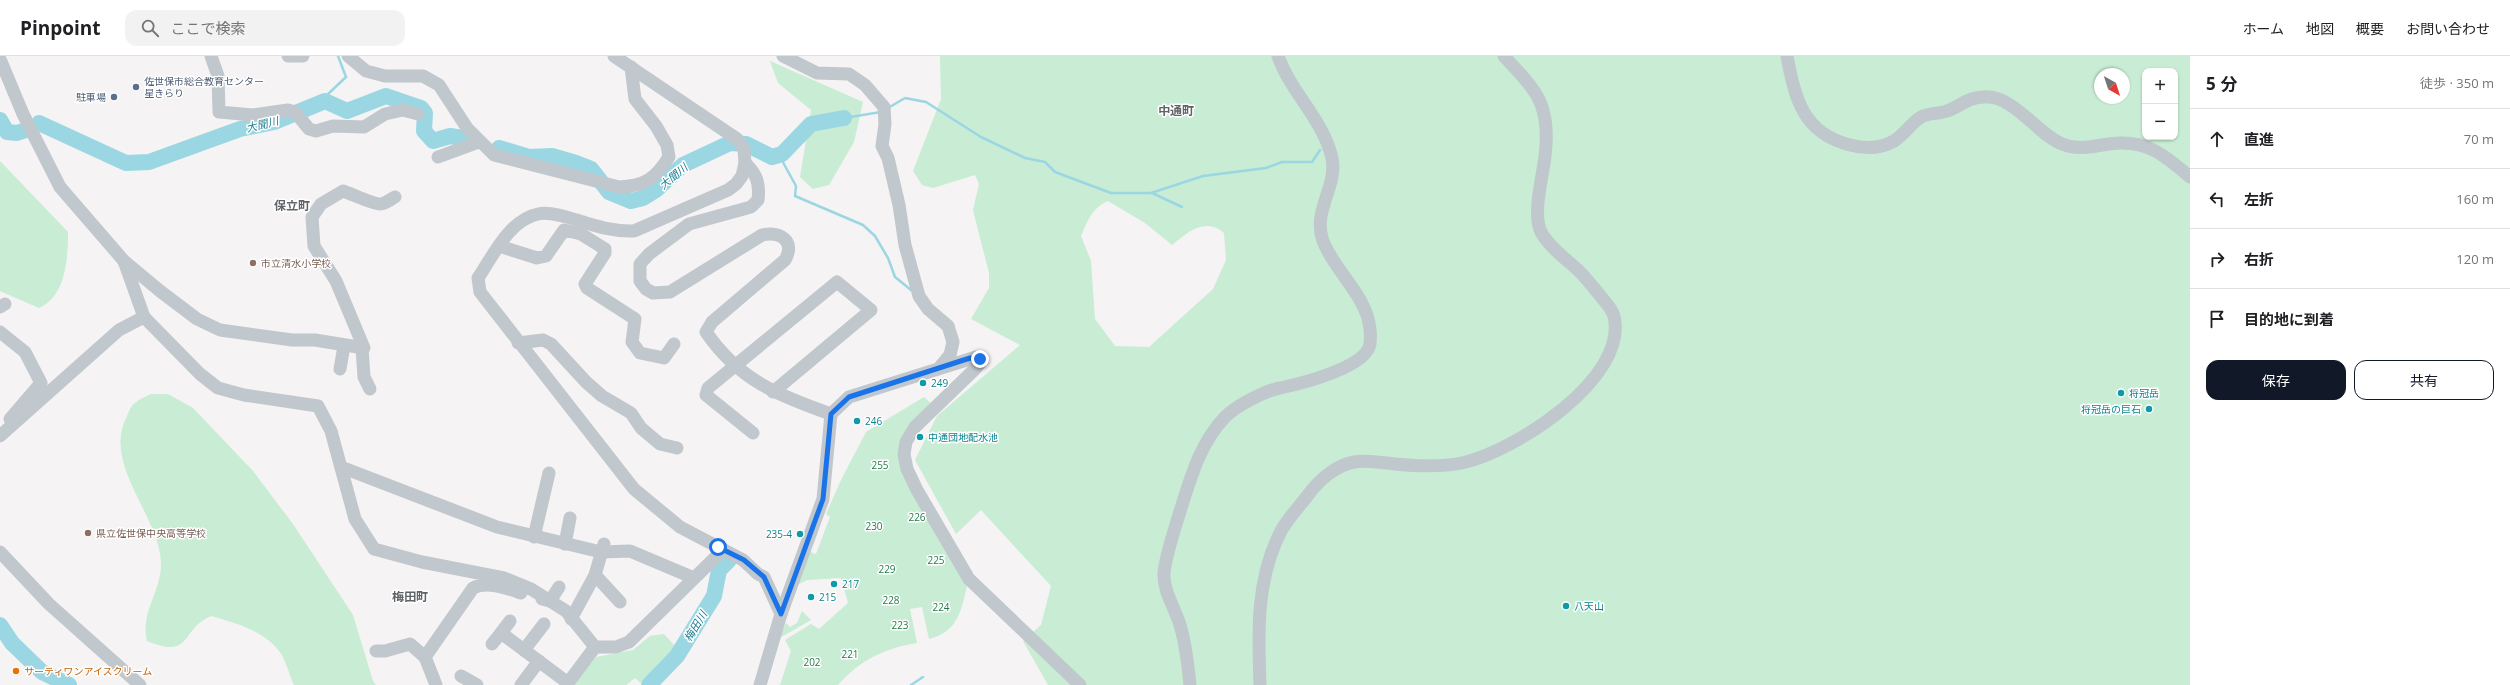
<!DOCTYPE html>
<html lang="ja">
<head>
<meta charset="utf-8">
<style>
	:root { --surface:#fff; --page:#f2f2f2; --text:#202124; --muted:#757577; --line:#e0e0e0; --accent:#111827 }
	body { margin:0; font-family:"Open Sans","Noto Sans JP",sans-serif; background:var(--page); color:var(--text) }
	.controls { position:absolute; right:12px; top:12px; display:grid; overflow:hidden; border-radius:8px; box-shadow:0 1px 3px #0004 }
	.controls button { width:36px; height:36px; display:grid; place-items:center; padding:0; border:0; border-bottom:1px solid var(--line); background:var(--surface); color:var(--text); font:20px sans-serif }
	.compass { position:absolute; left:2094px; top:12px; width:36px; height:36px; border-radius:50%; background:var(--surface); box-shadow:0 1px 3px #0004; rotate:141deg }
	.stop { position:absolute; width:12px; height:12px; margin:-9px; border:3px solid #1a73e8; border-radius:50%; background:#fff }
	.stop.end { background:#1a73e8; border-color:#fff; box-shadow:0 1px 4px #0008 }
	.list { margin:0; padding:0; list-style:none }
	h2 { display:flex; justify-content:space-between; align-items:center; height:52px; margin:0; padding:0 16px; font-size:17px }
	h2 small { font-size:13px; font-weight:400; color:var(--muted) }
	.list li { display:grid; grid-template-columns:26px 1fr auto; gap:12px; align-items:center; box-sizing:border-box; height:60px; padding:0 16px; border-top:1px solid var(--line) }
	.list b { display:block; font-size:15px; white-space:nowrap }
	.list em { font-size:13px; font-style:normal; color:var(--muted) }
	.actions { display:flex; gap:8px; padding:12px 16px }
	.actions a { flex:1; padding:9px 0; border:1px solid var(--accent); border-radius:12px; text-align:center; font-size:14px; color:var(--accent) }
	.actions .main { background:var(--accent); color:#fff }
	.icon { flex:none; width:22px; height:22px; fill:none; stroke:currentColor; stroke-width:2; stroke-linecap:round; stroke-linejoin:round }
	.map { position:relative; flex:none; width:2190px; height:629px; overflow:hidden }
	header { display:flex; align-items:center; gap:24px; box-sizing:border-box; height:56px; padding:0 20px; background:var(--surface); border-bottom:1px solid var(--line) }
	header strong { font-size:19px }
	nav { display:flex; gap:22px; margin-inline-start:auto; font-size:14px }
	.search { width:280px; height:36px; background:var(--page); display:flex; align-items:center; gap:10px; box-sizing:border-box; padding:0 14px; border-radius:12px; color:var(--muted); font-size:15px }
	main { display:flex }
	aside { flex:1; background:var(--surface) }
	.map>svg:first-child { display:block }
	.green { fill:#c8ecd4; fill-rule:evenodd }
	.water { fill:#9ad7e3 }
	.lines { fill:none; stroke-linecap:round; stroke-linejoin:round }
	.stream { stroke:#9ad7e3; stroke-width:2.5 }
	.river { stroke:#9ad7e3; stroke-width:16 }
	.minor { stroke:#c0c7cd; stroke-width:13 }
	.route { stroke:#1a73e8; stroke-width:5 }
	.service-dot { fill:#5c6f8a; stroke:#fff; stroke-width:1.5 }
	.education-dot { fill:#8d6e63; stroke:#fff; stroke-width:1.5 }
	.culture-dot { fill:#0f9aa8; stroke:#fff; stroke-width:1.5 }
	.food-dot { fill:#e8710a; stroke:#fff; stroke-width:1.5 }
	.labels { text-anchor:middle; dominant-baseline:central; stroke-width:3; stroke-linejoin:round; paint-order:stroke }
	.service-label { font-size:10px; fill:#4e5e75; stroke:#fff; text-anchor:start }
	.education-label { font-size:10px; fill:#785e54; stroke:#fff; text-anchor:start }
	.culture-label { font-size:10px; fill:#0d838f; stroke:#fff; text-anchor:start }
	.park-label { font-size:10px; fill:#24794a; stroke:#fff }
	.food-label { font-size:10px; fill:#c56008; stroke:#fff; text-anchor:start }
	.water-label { font-size:11px; font-style:italic; fill:#1d7e91; stroke:#fff }
	.quarter-label { font-size:12px; font-weight:bold; fill:#606367; stroke:#fff }
</style>
</head>
<body>
<header>
<strong>Pinpoint</strong>
<div class="search"><svg class="icon" aria-label="search" viewBox="0 0 24 24"><circle cx="10" cy="10" r="6"/><path d="M15 15l6 6"/></svg>ここで検索</div>
<nav><a>ホーム</a><a>地図</a><a>概要</a><a>お問い合わせ</a></nav>
</header>
<main>
<div class="map">
<svg width="2190" height="629" viewBox="0 0 2190 629">
	<rect width="100%" height="100%" fill="#f5f3f3"/>
	<g class="green">
		<path d="M940,0H2190V629H1048L1023,585L1041,569L1051,530L981,454L956,478L915,404L937,360L1020,289L971,263L989,232V217L973,154L979,128L975,119L933,132L922,129L913,115L941,43ZM2145,15H2175V81H2145ZM2100,18H2124V42H2100ZM1108,145L1145,167L1172,189C1188,176 1205,161 1224,177L1226,204L1213,233L1149,291L1115,290L1095,263L1091,205L1081,180C1088,164 1092,152 1108,145Z"/>
		<path d="M770,5L863,46L854,86L829,129L813,133L800,121L811,54L778,27Z"/>
		<path d="M0,105L68,176C68,202 66,240 39,252L0,235Z"/>
		<path d="M151,338H168L193,352L253,415L293,468L353,559L373,625L376,629H294C289,619 286,603 279,595C263,574 235,567 211,560C180,573 193,604 147,585C140,558 161,535 161,509C161,460 101,409 127,360C129,356 131,349 135,347C139,343 145,341 151,338Z"/>
		<path d="M924,341L935,351L904,398L969,523C961,551 961,575 929,583L922,551L910,553L917,587C885,592 860,604 838,629H780L791,595L785,584L811,568L819,573L848,547L841,522L807,524L795,530L807,495L816,498L830,461L826,458L841,424L866,376Z"/>
		<path d="M802,555L811,564L778,583L786,567L790,571L797,567Z"/>
		<path d="M664,578L676,591L641,627L635,622L626,629H573L596,601L633,594L650,580Z"/>
	</g>
	<path class="water" d="M0,563C12,580 26,593 38,610C10,596 0,598 0,563Z"/>
	<g class="lines">
		<g class="stream">
			<path d="M325,45L327,39L346,21L338,0"/>
			<path d="M888,52L905,42L926,46L981,81L1025,102L1045,106L1055,116L1111,137H1151L1203,120L1266,112L1282,106H1312L1320,94"/>
			<path d="M844,62L881,56"/>
			<path d="M779,99L796,130L795,140L863,169L875,180L888,202L895,221L911,234"/>
			<path d="M1152,137L1182,151"/>
			<path d="M911,629L923,621"/>
		</g>
		<g class="river">
			<path d="M0,64L7,76L17,77L26,74"/>
			<path d="M39,67L126,107L149,106L240,73L274,66L325,45L347,55L386,40L421,52L425,57L424,75L433,85L450,80L463,82"/>
			<path d="M499,92L529,101L552,100L576,107L591,113L609,136L631,145L643,142L656,134L683,109L730,87L746,88L772,101L782,98L811,68L844,62"/>
			<path d="M0,569L12,587L42,616L69,629"/>
			<path d="M649,629L677,600L714,540L719,514L729,504"/>
		</g>
		<g class="minor">
			<path d="M211,0L218,20L219,56L253,59L288,54L295,56L309,73L316,75L333,70L364,71L385,58L403,54L418,58"/>
			<path d="M288,0H303"/>
			<path d="M348,0L366,15L385,20H423L439,29L467,72L494,99L619,131C645,130 655,123 669,101L667,89L656,70L635,43L631,11"/>
			<path d="M614,0L737,83L744,93L745,107L742,120L736,128L728,134L634,175C616,176 600,171 583,166C570,162 551,155 538,158C509,164 493,200 478,222L480,236L634,433L680,471L743,504L758,518L764,521L781,558"/>
			<path d="M783,0L817,17L849,18L865,29L884,51L885,68L882,90L888,102L899,149L905,189L919,240L928,253L948,270L953,286L950,299L940,311"/>
			<path d="M1787,0C1795,43 1803,77 1850,89C1865,93 1880,93 1894,85C1904,79 1911,67 1921,61C1928,57 1939,58 1947,55C1962,50 1965,42 1983,41C2013,38 2037,78 2062,88C2079,95 2093,90 2109,88C2146,83 2163,98 2190,121"/>
			<path d="M0,3L23,58L60,131L124,205L160,235L197,263L220,274L292,284H315L364,292L336,225L314,190L312,161L321,148L343,135C352,138 375,149 381,148C386,147 391,143 395,141"/>
			<path d="M438,101L479,86"/>
			<path d="M745,107C757,118 760,128 758,144L751,151L689,168L649,198L640,208V225L646,233L653,237L670,236L762,179C780,175 796,185 785,204L712,266L706,276C739,324 777,339 831,358"/>
			<path d="M499,190L537,202L546,200L564,174L581,178L605,193V197L585,228L587,232L635,263L632,286L640,297L664,302L674,288"/>
			<path d="M124,205L144,261L200,318L218,332L244,339L318,350L331,375L355,463L374,493L422,506L504,522L531,533L566,555L595,591H616L629,586L723,494"/>
			<path d="M0,251L5,248"/>
			<path d="M0,276L25,296L41,327L10,363"/>
			<path d="M518,287L543,284L551,288L586,326L602,340L631,357L641,372L660,388L677,392"/>
			<path d="M362,292L364,321L370,333"/>
			<path d="M340,313L344,290"/>
			<path d="M753,377L706,339L708,332L837,226L871,254L773,336"/>
			<path d="M0,380L119,274L144,261"/>
			<path d="M341,411L497,471L601,496L630,495L694,522"/>
			<path d="M534,481L549,417"/>
			<path d="M565,488L570,462"/>
			<path d="M0,496L49,548L140,629"/>
			<path d="M595,519L620,546"/>
			<path d="M542,543L550,545L559,531"/>
			<path d="M571,563L595,519L604,488"/>
			<path d="M510,565L501,577L568,627L595,591"/>
			<path d="M492,588L501,577"/>
			<path d="M524,594L544,568"/>
			<path d="M376,595H385L410,588L425,601"/>
			<path d="M461,620L477,629"/>
			<path d="M436,629L425,601L473,532C487,525 506,532 521,537"/>
			<path d="M521,629L539,605"/>
			<path d="M760,629L781,558L823,443L831,358L849,341L976,301L980,303V307L975,313L915,371L906,386L904,398L907,413L917,434L969,523L1080,629"/>
			<path d="M1190,629C1188,608 1186,589 1180,569C1175,552 1163,535 1164,517C1166,499 1172,482 1177,465C1189,428 1198,389 1225,361C1236,350 1264,335 1280,332C1299,328 1366,312 1370,288C1375,244 1337,221 1323,185C1312,155 1338,130 1332,102C1323,63 1291,37 1278,0"/>
			<path d="M1260,629C1258,576 1256,523 1281,475C1288,462 1299,451 1308,439C1318,425 1336,409 1354,406C1365,404 1375,406 1386,407C1411,410 1437,412 1462,407C1513,396 1629,323 1614,260C1612,253 1606,247 1602,242C1594,232 1587,223 1578,214C1566,203 1549,191 1541,176C1532,157 1543,120 1545,100C1547,84 1547,66 1542,51C1536,32 1517,15 1504,0"/>
		</g>
	</g>
	<g class="lines">
		<path class="route" d="M718,491L744,504L764,521L781,558L823,443L831,358L849,341L970,302L980,303"/>
	</g>
	<g class="service-dot">
		<circle cx="136" cy="31" r="4"/>
		<circle cx="114" cy="41" r="4"/>
	</g>
	<g class="education-dot">
		<circle cx="253" cy="207" r="4"/>
		<circle cx="88" cy="477" r="4"/>
	</g>
	<g class="culture-dot">
		<circle cx="923" cy="327" r="4"/>
		<circle cx="2121" cy="337" r="4"/>
		<circle cx="2149" cy="353" r="4"/>
		<circle cx="857" cy="365" r="4"/>
		<circle cx="920" cy="381" r="4"/>
		<circle cx="800" cy="478" r="4"/>
		<circle cx="834" cy="528" r="4"/>
		<circle cx="811" cy="541" r="4"/>
		<circle cx="1566" cy="550" r="4"/>
	</g>
	<circle class="food-dot" cx="16" cy="615" r="4"/>
	<g class="labels">
		<g class="service-label">
			<text x="144" y="25">佐世保市総合教育センター<tspan x="144" dy="12">星きらり</tspan></text>
			<text x="106" y="41" text-anchor="end">駐車場</text>
		</g>
		<g class="education-label">
			<text x="261" y="207">市立清水小学校</text>
			<text x="96" y="477">県立佐世保中央高等学校</text>
		</g>
		<g class="culture-label">
			<text x="931" y="327">249</text>
			<text x="2129" y="337">将冠岳</text>
			<text x="2141" y="353" text-anchor="end">将冠岳の巨石</text>
			<text x="865" y="365">246</text>
			<text x="928" y="381">中通団地配水池</text>
			<text x="792" y="478" text-anchor="end">235-4</text>
			<text x="842" y="528">217</text>
			<text x="819" y="541">215</text>
			<text x="1574" y="550">八天山</text>
		</g>
		<g class="park-label">
			<text x="880" y="409">255</text>
			<text x="917" y="461">226</text>
			<text x="874" y="470">230</text>
			<text x="936" y="504">225</text>
			<text x="887" y="513">229</text>
			<text x="891" y="544">228</text>
			<text x="941" y="551">224</text>
			<text x="900" y="569">223</text>
			<text x="850" y="598">221</text>
			<text x="812" y="606">202</text>
		</g>
		<g class="food-label">
			<text x="24" y="615">サーティワンアイスクリーム</text>
		</g>
		<g class="water-label">
			<text transform="translate(262 68) rotate(-14)">大聞川</text>
			<text transform="translate(673 120) rotate(-40)">大聞川</text>
			<text transform="translate(695 570) rotate(-59)">梅田川</text>
		</g>
		<g class="quarter-label">
			<text x="1176" y="54">中通町</text>
			<text x="292" y="149">保立町</text>
			<text x="410" y="540">梅田町</text>
		</g>
	</g>
</svg>
<div class="controls">
<button>+</button>
<button>−</button>
</div>
<svg class="compass" viewBox="-18 -18 36 36"><path d="M0-13l5 13h-10z" fill="#e53935"/><path d="M0 13l5-13h-10z" fill="#757577"/></svg>
<div class="stop" style="left:718px;top:491px"></div>
<div class="stop end" style="left:980px;top:303px"></div>
</div>
<aside>
<h2>5 分<small>徒歩 · 350 m</small></h2>
<ul class="list">
<li><svg class="icon" aria-label="ahead" viewBox="0 0 24 24"><path d="M12 20V5M6 11l6-6 6 6"/></svg><div><b>直進</b></div><em>70 m</em></li>
<li><svg class="icon" aria-label="left" viewBox="0 0 24 24"><path d="M17 20v-9H6M10 6l-5 5 5 5"/></svg><div><b>左折</b></div><em>160 m</em></li>
<li><svg class="icon" aria-label="right" viewBox="0 0 24 24"><path d="M7 20v-9h11M14 6l5 5-5 5"/></svg><div><b>右折</b></div><em>120 m</em></li>
<li><svg class="icon" aria-label="arrive" viewBox="0 0 24 24"><path d="M6 21V4h12l-3 4 3 4H6"/></svg><div><b>目的地に到着</b></div></li>
</ul>
<div class="actions"><a class="main">保存</a><a>共有</a></div>
</aside>
</main>
</body>
</html>
